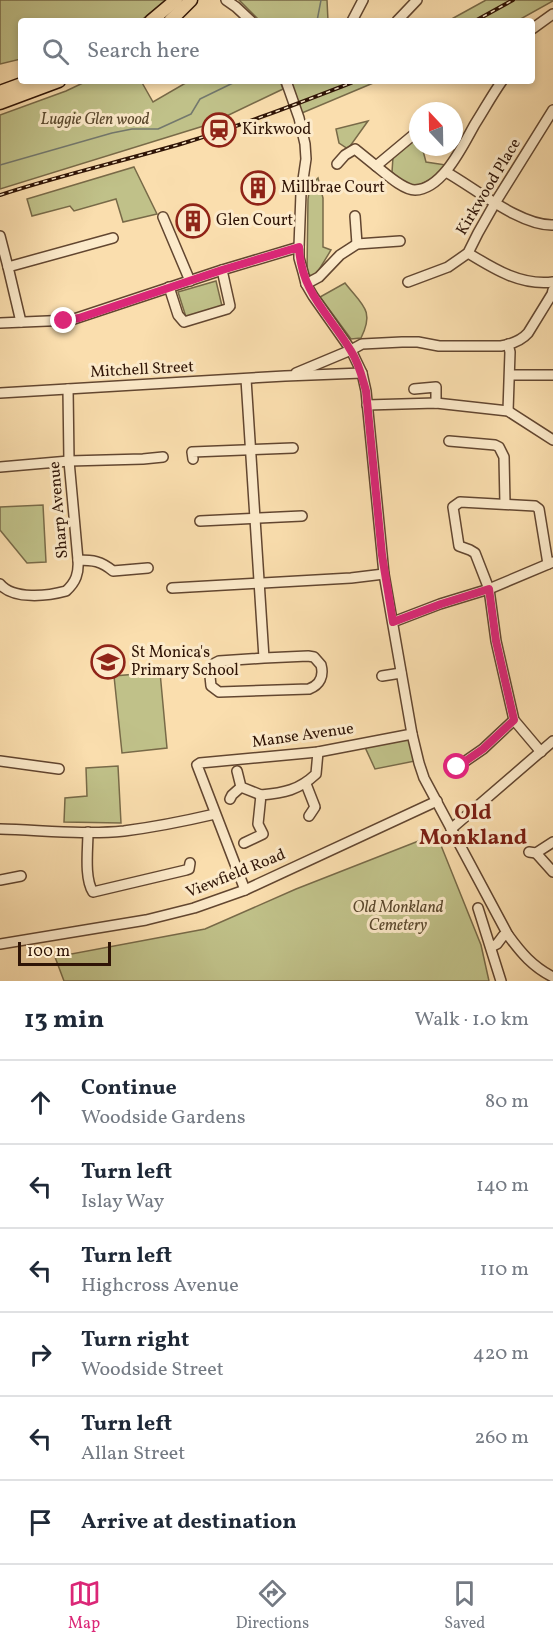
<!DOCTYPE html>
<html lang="en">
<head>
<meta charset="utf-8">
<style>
	:root { --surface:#fff; --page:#f2f2f3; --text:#1f2937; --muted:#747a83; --line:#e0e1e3; --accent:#db2777 }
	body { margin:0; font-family:Vollkorn,serif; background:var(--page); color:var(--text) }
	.compass { position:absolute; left:409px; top:102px; width:54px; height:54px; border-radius:50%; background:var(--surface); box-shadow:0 3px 9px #0003; rotate:338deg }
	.scale { position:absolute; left:18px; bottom:15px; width:93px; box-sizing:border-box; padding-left:6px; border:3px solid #2f1406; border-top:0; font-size:16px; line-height:21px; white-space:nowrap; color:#2f1406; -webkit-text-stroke:4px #fceaca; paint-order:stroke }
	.stop { position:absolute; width:18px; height:18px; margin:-14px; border:4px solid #db2777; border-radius:50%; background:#fff }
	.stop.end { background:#db2777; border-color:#fff; box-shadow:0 2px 6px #0008 }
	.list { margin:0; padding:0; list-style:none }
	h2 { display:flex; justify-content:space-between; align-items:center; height:78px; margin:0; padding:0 24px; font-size:26px }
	h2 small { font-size:20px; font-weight:400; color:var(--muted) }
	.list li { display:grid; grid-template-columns:39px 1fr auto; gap:18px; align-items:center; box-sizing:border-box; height:84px; padding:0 24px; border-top:2px solid var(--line) }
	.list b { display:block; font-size:22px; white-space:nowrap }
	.list p { margin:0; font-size:20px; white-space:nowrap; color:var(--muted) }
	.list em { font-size:20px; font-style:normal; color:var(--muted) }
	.icon { flex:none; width:33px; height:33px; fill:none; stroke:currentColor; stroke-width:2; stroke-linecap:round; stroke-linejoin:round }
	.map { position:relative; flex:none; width:553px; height:981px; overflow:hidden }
	.search { position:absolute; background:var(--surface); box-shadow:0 3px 9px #0003; left:18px; right:18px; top:18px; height:66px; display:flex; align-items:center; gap:15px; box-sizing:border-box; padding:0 21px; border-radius:6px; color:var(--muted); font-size:22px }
	.sheet { height:582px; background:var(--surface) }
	nav { display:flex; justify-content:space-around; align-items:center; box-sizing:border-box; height:84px; border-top:2px solid var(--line); background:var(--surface); font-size:16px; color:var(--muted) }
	nav a { display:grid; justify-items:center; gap:3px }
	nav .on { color:var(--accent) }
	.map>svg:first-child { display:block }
	.green { fill:#c0c189; stroke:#786a48; stroke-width:1.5 }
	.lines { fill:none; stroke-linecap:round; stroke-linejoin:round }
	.stream { stroke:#73786d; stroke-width:1.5 }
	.minor-casing { stroke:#624630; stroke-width:12 }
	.major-casing { stroke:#2f1406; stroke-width:15 }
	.minor { stroke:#fceaca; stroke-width:9 }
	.major { stroke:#fadeae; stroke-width:12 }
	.rail-casing { stroke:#2f1406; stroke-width:4 }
	.rail { stroke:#fceaca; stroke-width:1.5; stroke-dasharray:4.5; stroke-linecap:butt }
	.route { stroke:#db2777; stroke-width:8 }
	.labels { text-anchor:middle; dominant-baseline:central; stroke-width:6; stroke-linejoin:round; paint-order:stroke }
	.park-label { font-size:16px; font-style:italic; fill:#5a482d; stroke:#fceaca }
	.poi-label { font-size:16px; fill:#2f1406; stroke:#fceaca; text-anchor:start }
	.street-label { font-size:16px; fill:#2f1406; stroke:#fceaca }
	.district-label { font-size:22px; font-weight:bold; fill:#7a1f14; stroke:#fceaca }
</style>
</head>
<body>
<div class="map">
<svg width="553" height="981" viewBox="0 0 553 981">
	<rect width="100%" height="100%" fill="#fadeae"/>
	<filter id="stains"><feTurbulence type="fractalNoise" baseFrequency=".00333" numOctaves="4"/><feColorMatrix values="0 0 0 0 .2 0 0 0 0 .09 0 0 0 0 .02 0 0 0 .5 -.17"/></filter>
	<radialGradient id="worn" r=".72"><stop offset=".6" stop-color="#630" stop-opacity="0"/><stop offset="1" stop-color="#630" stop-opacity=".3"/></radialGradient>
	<g class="green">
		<path d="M0,0H167L140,21H21V59L0,64Z"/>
		<path d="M239,0H327L328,21H260Z"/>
		<path d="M486,0H553V1L517,21H448Z"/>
		<path d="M87,81H141L153,102L189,81H280L283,89L210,124L0,189V115L66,91Z"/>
		<path d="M291,81H378L302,113Z"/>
		<path d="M368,121L348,149L339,143L336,129Z"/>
		<path d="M418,137V147H422L426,162L446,165C436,177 419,192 403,182C399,180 395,175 392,172L393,157Z"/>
		<path d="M134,167L157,214L123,222L116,199L74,211L70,206L32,216L27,199Z"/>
		<path d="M318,178L323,198V247L331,250L317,273L313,277L307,273L308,199L310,186Z"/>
		<path d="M216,281L222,306L186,317L178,292Z"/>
		<path d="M345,283C362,305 375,310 361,338L351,339L320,297Z"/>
		<path d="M43,505L46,562L27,563L0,530V507Z"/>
		<path d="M160,672L167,748L122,753L114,676Z"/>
		<path d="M411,737L415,761L375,769L364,745Z"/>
		<path d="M118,766L121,823L64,822L65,798L87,796L86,768Z"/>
		<path d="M439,833L438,838L481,945L489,981H64L55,957L205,929L296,889Z"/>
	</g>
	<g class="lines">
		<g class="stream">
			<path d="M317,21L321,0"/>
			<path d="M0,165L112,133L132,129H158L191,114L200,99L237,81"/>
		</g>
		<defs>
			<g id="minor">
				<path d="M226,0L236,7L251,21"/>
				<path d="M352,21L363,0"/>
				<path d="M397,21L417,0"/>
				<path d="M532,29L553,14"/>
				<path d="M286,81L299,118L305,144L306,159L301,193L299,247V258L303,272L306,284L313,296L351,350L362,373L366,391L384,574L412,734L419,763L424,778L508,935C521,953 533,967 553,977"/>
				<path d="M337,164L345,155L355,149L376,166L418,131"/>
				<path d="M376,166C385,173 403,190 415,190C443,189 463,145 475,124C484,110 492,95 502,81"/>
				<path d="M446,172C475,188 520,226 553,225"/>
				<path d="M355,216L357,244"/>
				<path d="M163,217L190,281"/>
				<path d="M0,236L8,267"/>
				<path d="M468,253C494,269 521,286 553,282"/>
				<path d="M408,282L448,267L468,253L478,233L495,203L553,110"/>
				<path d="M306,284L319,277L340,255L357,244L400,241"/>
				<path d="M169,287L178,315L184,322L227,309L230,306L222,270"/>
				<path d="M21,322L8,267L113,238"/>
				<path d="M0,323L71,320L222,270L299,247"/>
				<path d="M296,373L351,350L362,344L402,342H418L439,346H501C512,344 521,341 528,333L552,294L553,290"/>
				<path d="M510,375H553"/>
				<path d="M246,379L264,658L308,656L314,657L321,665C324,676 320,685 309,689L219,692L211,686C210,674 207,666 219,661L264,658"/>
				<path d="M414,389L436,387V403"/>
				<path d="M0,393L285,376L362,373"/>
				<path d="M367,405L436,403L508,411L553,440"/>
				<path d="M508,411L510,352L508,344"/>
				<path d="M449,441L495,445L499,447L504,457L505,504"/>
				<path d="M193,459L192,452L293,448"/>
				<path d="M0,467L69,461L143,459L163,457"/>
				<path d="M200,521L302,516"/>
				<path d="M78,560C93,560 101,561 113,571L148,568"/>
				<path d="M0,584C13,600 48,596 66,591C76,582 79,573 78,560L69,461L68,389"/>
				<path d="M172,588L351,578L384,574"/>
				<path d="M393,622L440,604L489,589L553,562"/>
				<path d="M382,676L401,673"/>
				<path d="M541,752L514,720L496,641L489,589L475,553L470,550L459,546L453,507L460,502L535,506L539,509L548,564"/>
				<path d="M0,761L59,769"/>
				<path d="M457,767L483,749L514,720"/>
				<path d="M237,771L241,787L261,795"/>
				<path d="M306,784L315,807L309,816"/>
				<path d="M230,799L232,795L241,787"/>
				<path d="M0,829C41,830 84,835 124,831C155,827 185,821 215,814"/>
				<path d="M451,829L553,741"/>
				<path d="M88,832C88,849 84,878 93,892L186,870L189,869L190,863"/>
				<path d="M244,843L263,834L258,824L261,795C284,793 299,790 316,774L318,752"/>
				<path d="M529,852L536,853L553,842"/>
				<path d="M536,853L553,872"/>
				<path d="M0,880L21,876"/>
				<path d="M245,890L197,765L200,763L318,752L412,734"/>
				<path d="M478,908L501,981"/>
				<path d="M0,944L146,920L194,908L245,890L437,801"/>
				<path d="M491,947L497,944L503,936L508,935"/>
			</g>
			<g id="major">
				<path d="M151,21L176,0"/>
				<path d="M170,21L191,0"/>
				<path d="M0,92L30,81"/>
				<path d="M0,103L59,81"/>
			</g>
		</defs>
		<use href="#minor" class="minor-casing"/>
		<use href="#major" class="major-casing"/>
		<use href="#minor" class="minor"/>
		<use href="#major" class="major"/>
		<defs>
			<g id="rail">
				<path d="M475,21L513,0"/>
				<path d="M0,195C61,175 123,161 184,143C243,125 299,103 356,81"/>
			</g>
		</defs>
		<use href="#rail" class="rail-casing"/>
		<use href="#rail" class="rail"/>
	</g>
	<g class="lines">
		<path class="route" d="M64,321L79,318L222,270L299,247C301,293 330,315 351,351C359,363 362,377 366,391L382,555L393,622L441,604L489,589L496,641L514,720L483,749L457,767"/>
	</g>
	<defs>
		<symbol id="station-ring" viewBox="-11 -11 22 22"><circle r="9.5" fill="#fceaca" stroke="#8f2418" stroke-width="1.5"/><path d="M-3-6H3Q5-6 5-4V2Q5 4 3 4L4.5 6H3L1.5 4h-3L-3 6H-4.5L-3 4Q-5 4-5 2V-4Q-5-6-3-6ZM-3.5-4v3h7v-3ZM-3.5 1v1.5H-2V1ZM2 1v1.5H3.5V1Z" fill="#8f2418"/></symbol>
		<symbol id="building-ring" viewBox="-11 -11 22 22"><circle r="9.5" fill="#fceaca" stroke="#8f2418" stroke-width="1.5"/><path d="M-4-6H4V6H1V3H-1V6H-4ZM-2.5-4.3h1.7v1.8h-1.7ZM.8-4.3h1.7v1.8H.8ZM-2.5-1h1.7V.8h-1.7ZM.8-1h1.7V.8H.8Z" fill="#8f2418"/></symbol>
		<symbol id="school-ring" viewBox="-11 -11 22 22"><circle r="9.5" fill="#fceaca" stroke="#8f2418" stroke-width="1.5"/><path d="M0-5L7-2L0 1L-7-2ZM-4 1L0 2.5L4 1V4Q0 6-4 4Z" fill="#8f2418"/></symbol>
	</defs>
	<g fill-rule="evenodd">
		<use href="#station-ring" x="200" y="111" width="38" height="38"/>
		<use href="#building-ring" x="239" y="169" width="38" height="38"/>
		<use href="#building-ring" x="174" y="202" width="38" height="38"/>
		<use href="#school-ring" x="89" y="643" width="38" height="38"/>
	</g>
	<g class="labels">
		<g class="park-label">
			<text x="95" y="120">Luggie Glen wood</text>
			<text x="398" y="908">Old Monkland<tspan x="398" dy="18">Cemetery</tspan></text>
		</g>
		<g class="poi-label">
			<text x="242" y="130">Kirkwood</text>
			<text x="281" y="188">Millbrae Court</text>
			<text x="216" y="221">Glen Court</text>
			<text x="131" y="653">St Monica's<tspan x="131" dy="18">Primary School</tspan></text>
		</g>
		<g class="street-label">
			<text transform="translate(489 187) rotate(-59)">Kirkwood Place</text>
			<text transform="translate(142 370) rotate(-3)">Mitchell Street</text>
			<text transform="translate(59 510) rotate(-95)">Sharp Avenue</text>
			<text transform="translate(303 736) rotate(-8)">Manse Avenue</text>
			<text transform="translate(236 874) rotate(-22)">Viewfield Road</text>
		</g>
		<g class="district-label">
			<text x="473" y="813">Old<tspan x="473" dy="25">Monkland</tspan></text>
		</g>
	</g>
	<rect width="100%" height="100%" filter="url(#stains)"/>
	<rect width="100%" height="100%" fill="url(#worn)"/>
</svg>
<svg class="compass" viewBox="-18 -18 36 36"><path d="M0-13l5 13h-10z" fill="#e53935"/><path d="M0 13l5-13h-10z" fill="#747a83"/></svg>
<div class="scale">100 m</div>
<div class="stop" style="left:457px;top:767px"></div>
<div class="stop end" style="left:64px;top:321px"></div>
<div class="search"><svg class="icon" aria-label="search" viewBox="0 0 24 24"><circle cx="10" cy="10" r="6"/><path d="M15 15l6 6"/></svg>Search here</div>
</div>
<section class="sheet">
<h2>13 min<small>Walk · 1.0 km</small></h2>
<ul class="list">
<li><svg class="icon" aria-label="ahead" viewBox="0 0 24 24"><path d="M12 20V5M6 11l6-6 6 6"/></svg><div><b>Continue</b><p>Woodside Gardens</p></div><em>80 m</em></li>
<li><svg class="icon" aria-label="left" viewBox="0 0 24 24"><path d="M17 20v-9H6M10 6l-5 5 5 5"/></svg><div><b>Turn left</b><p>Islay Way</p></div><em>140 m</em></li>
<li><svg class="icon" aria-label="left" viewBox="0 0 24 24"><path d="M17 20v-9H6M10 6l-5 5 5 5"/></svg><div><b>Turn left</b><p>Highcross Avenue</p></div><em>110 m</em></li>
<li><svg class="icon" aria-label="right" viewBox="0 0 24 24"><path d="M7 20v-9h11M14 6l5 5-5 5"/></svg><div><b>Turn right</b><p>Woodside Street</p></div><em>420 m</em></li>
<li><svg class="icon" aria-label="left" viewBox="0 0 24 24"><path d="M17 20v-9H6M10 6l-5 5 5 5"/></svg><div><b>Turn left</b><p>Allan Street</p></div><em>260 m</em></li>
<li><svg class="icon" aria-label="arrive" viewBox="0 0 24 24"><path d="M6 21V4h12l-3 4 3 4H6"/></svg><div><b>Arrive at destination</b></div></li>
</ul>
</section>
<nav>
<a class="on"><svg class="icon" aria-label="map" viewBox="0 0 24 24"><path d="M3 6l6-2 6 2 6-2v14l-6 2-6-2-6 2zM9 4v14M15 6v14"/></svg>Map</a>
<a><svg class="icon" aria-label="directions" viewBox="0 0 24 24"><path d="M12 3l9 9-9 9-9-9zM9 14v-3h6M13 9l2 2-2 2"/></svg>Directions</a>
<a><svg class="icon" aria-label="saved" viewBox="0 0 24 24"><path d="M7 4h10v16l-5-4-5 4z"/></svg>Saved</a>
</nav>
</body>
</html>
